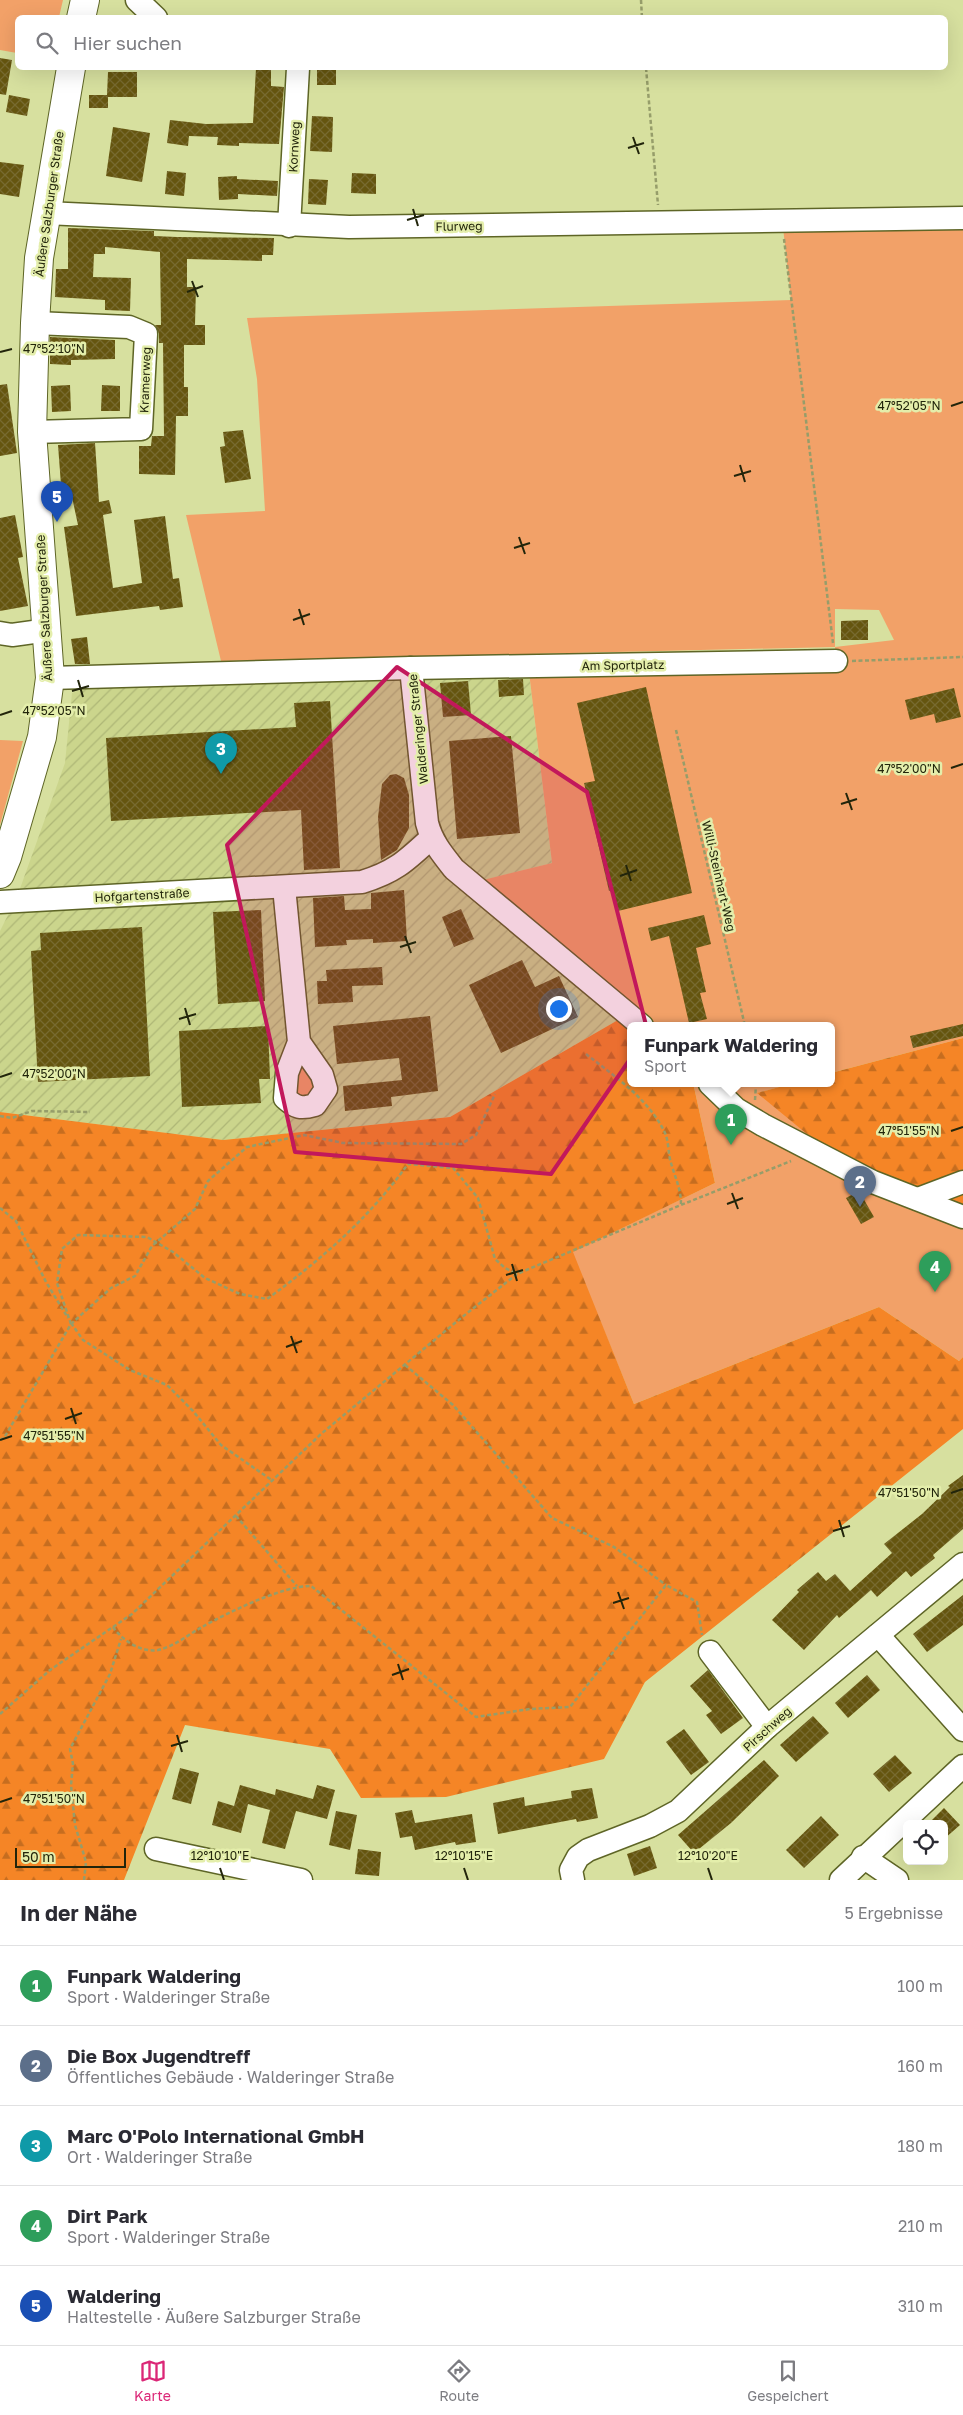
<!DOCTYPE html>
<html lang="de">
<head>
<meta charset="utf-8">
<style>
	:root { --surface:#fff; --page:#f7f7f7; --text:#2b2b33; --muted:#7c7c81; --line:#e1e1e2; --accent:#db2777 }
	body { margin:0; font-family:"Golos Text",sans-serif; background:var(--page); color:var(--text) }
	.controls { position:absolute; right:15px; bottom:15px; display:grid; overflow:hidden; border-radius:8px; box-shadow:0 5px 20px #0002 }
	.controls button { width:45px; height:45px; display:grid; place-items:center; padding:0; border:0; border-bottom:1px solid var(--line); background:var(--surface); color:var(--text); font:25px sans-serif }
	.scale { position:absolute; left:15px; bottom:12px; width:111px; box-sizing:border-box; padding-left:5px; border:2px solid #22250b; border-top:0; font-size:14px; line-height:18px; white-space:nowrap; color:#22250b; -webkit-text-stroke:4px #e4eeab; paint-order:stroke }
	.you { position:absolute; left:558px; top:1008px; width:18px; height:18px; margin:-12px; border:4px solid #fff; border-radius:50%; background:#1a73e8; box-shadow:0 0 0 8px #1a73e833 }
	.badge { display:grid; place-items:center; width:32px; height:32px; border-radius:50%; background:var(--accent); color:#fff; font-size:16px; font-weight:700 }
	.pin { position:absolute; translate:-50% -41px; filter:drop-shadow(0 1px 2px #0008) }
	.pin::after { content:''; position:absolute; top:26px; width:18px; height:15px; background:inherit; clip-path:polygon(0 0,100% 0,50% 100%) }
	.popup { position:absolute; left:627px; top:1022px; width:208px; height:65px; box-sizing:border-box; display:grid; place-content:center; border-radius:8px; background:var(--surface); filter:drop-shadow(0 1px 4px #0005); font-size:16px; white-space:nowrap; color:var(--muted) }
	.popup b { font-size:19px; color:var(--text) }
	.popup::after { content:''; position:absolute; left:50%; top:100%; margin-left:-10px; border:10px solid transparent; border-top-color:var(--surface) }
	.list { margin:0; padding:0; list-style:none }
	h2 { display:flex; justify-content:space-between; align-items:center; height:65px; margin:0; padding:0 20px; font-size:21px }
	h2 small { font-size:16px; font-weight:400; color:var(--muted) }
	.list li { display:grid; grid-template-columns:32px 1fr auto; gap:15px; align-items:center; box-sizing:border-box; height:80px; padding:0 20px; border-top:1px solid var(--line) }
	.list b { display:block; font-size:19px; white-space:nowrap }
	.list p { margin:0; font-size:16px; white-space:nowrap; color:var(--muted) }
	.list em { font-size:16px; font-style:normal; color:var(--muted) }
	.icon { flex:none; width:28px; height:28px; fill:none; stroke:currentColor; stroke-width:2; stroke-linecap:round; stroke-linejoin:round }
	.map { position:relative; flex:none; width:963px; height:1880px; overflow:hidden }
	.search { position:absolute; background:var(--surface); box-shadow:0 5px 20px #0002; left:15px; right:15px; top:15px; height:55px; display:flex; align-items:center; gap:12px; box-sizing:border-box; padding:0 18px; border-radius:8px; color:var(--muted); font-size:19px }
	.sheet { height:465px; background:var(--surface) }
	nav { display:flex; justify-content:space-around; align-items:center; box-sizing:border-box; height:70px; border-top:1px solid var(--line); background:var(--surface); font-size:14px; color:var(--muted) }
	nav a { display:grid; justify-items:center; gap:2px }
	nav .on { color:var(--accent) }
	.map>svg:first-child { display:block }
	.industrial { fill:url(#industrial-furrows) }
	.green { fill:#f2a168; fill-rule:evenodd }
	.forest { fill:url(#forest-firs) }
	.building { fill:url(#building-cross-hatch) }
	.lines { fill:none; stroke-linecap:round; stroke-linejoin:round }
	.minor-casing { stroke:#5e6526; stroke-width:25 }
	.major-casing { stroke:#5e6526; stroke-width:30 }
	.path { stroke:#969d6a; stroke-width:2.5; stroke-dasharray:4 2.5; stroke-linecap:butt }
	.minor { stroke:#fff; stroke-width:22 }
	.major { stroke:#fff; stroke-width:28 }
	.marked { fill:#c2185b; fill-opacity:0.2; stroke:#c2185b; stroke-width:4; stroke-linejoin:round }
	.ticks { fill:none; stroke:#22250b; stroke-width:2 }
	.labels { text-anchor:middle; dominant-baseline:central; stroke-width:5; stroke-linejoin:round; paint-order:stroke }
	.street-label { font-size:12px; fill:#22250b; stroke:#e4eeab }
	.ticks-label { font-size:12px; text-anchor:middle; fill:#22250b; stroke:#e4eeab; stroke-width:5; stroke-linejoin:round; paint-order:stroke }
</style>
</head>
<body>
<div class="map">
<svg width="963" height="1880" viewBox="0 0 963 1880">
	<defs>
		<pattern id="industrial-furrows" width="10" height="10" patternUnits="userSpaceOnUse" patternTransform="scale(1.25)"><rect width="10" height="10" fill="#cbd58c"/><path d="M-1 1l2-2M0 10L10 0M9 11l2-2" fill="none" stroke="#aeb777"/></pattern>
		<pattern id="forest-firs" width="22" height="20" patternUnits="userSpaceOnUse" patternTransform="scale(1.25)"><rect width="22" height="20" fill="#f58526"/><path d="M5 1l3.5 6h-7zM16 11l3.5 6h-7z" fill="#c66d1f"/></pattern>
		<pattern id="building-cross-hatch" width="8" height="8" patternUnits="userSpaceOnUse" patternTransform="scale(1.25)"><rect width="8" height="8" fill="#65550f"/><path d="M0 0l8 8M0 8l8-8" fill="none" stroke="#776a30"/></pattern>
	</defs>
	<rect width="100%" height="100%" fill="#d7e09f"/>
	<path class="industrial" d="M529,672L552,863L484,880L618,1020L450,1117L223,1140L0,1112V931L17,897L65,763L72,693L91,686Z"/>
	<g class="green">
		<path d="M0,0H63L59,17L18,18L17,53L0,50Z"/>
		<path d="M963,207V1038L831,1073V1026H631L483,880L552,863L529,672L837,665L835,647L221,661L186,515L265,511L257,379L247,318L791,300L781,209ZM835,609L879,610L894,640L835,647Z"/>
		<path d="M0,740L23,741L0,825Z"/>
		<path d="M302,1065L316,1086L311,1095L297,1096L294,1078Z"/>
		<path d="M691,1084H790L758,1093L963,1218V1357L959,1361L879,1307L634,1404L572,1252L715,1183L694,1087Z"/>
	</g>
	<g class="forest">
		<path d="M618,1020L631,1031V1084H691L694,1087L715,1183L573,1252L634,1404L879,1307L959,1361L963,1357V1429L645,1682L604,1759L446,1797L361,1798L330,1749L185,1725L124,1880H0V1112L223,1140L450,1117Z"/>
		<path d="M963,1038V1218L813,1139L757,1093L790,1084H831V1073Z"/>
	</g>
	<g class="building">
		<path d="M0,58L12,60L6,95L0,94Z"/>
		<path d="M256,68H271V86L284,87L279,144L239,143V146L217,145L218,137L189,136L188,146L167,143L170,120L206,124L253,123Z"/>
		<rect x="317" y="68" width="19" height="17"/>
		<path d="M108,72H137V97H108V108H89V95H107Z"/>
		<path d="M9,95L30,99L27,116L6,112Z"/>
		<path d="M312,116L333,117L332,152L310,151Z"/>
		<path d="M113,127L150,133L142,182L106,176Z"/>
		<path d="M0,162L24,165L19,197L0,194Z"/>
		<path d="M167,171L186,173L184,196L165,194Z"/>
		<path d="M352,173L376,174V194L351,193Z"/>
		<path d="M237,176V179L278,181L277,196L238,194V199L219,200L218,177Z"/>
		<path d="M309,179L328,180L326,205L308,204Z"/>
		<path d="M68,228L154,231V236L177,237L274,238L273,255H262V261L187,259V287H196L195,325H205V345H184V387H188V416H176L175,475L139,474V446H151L152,436H164L163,343H159V334L155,325H161L160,252L105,247V254H94L93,277L131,278L130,311L105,310V300L55,297L56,269H68Z"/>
		<path d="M50,337L115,340V359L71,360V365L50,364Z"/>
		<path d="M7,384L17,453L0,456V385Z"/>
		<path d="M70,385L71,411L52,412L51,386Z"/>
		<path d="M102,385L120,386V411H101Z"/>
		<path d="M243,430L251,479L225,483L220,447L225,446L223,432Z"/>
		<path d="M95,443L99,502L109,500L112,513L103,515L113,588L142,583L134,520L165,516L173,579L179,578L183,607L160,610L159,606L76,616L64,527L78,525L72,497L62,498L58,445Z"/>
		<path d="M15,515L23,557L18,558L28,606L0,611V518Z"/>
		<path d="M868,620V640H841V621Z"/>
		<path d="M87,637L90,664H75L71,639Z"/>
		<path d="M523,679L524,695L499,697L498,680Z"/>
		<path d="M468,681L471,715L443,717L440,683Z"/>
		<path d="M646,687L692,893L618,911L613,890L609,891L584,783L595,781L577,703Z"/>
		<path d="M954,688L961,717L936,723L934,714L910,720L905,700Z"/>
		<path d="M330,701L340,868L304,870L301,810L111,821L106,738L296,727L294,703Z"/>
		<path d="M511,736L520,833L457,839L449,741Z"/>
		<path d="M396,774L404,778L409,795V828L397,850L381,860L378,817L382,784L390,775Z"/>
		<path d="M404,890L407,941L373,943V939L346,940L347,945L315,947L313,898L344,896L345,910L371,909V893Z"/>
		<path d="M461,909L474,939L454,947L442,917Z"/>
		<path d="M261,910L265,1001L218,1004L213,912Z"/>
		<path d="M704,915L711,944L696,948L706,992L700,993L707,1019L689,1023L669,936L651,941L648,928Z"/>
		<path d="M142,927L150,1076L38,1082L31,951L41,950L40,933Z"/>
		<path d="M522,960L535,987L559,976L578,1017L501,1053L469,985Z"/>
		<path d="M382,967L383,985L352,986L353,1002L318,1004L317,981H327L326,970Z"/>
		<path d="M430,1016L438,1091L391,1097L392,1106L345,1111L343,1086L402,1080L399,1058L337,1064L333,1026Z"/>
		<path d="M963,1024V1036L913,1048L910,1036Z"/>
		<path d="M268,1026L270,1079H259L261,1103L182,1107L179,1031Z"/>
		<path d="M859,1191L874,1217L861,1224L846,1198Z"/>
		<path d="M963,1475V1529L933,1555L935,1558L911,1577L906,1571L877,1597L871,1590L839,1618L837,1615L804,1650L772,1620L799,1592L797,1590L818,1572L826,1581L835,1574L850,1591L892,1553L884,1544L922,1514L950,1487L948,1486Z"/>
		<path d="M963,1595V1625L927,1652L913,1634Z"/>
		<path d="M708,1670L743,1718L721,1734L706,1715L712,1711L690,1686Z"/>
		<path d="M867,1675L880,1690L848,1718L835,1703Z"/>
		<path d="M813,1716L829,1733L796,1762L780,1745Z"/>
		<path d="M684,1729L709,1762L691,1775L666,1742Z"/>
		<path d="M895,1755L912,1773L889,1792L873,1774Z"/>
		<path d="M764,1760L779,1776L731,1823L694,1853L678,1835Z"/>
		<path d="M180,1768L199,1773L191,1804L172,1799Z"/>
		<path d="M240,1785L275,1795L276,1789L313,1799L317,1785L335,1790L327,1819L296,1811L285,1849L262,1843L270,1810L248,1804L241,1833L212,1825L218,1801L234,1806Z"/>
		<path d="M592,1788L598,1818L577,1822L576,1819L498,1834L493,1803L524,1797L525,1806L572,1798L571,1791Z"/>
		<path d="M944,1808L960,1825L944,1839V1824H928Z"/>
		<path d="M412,1810L415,1823L472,1814L476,1842L456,1845L455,1842L415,1850L412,1836L400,1838L395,1813Z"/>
		<path d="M336,1811L357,1815L350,1850L329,1845Z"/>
		<path d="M821,1816L839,1835L804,1868L786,1850Z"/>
		<path d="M650,1846L657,1868L634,1876L627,1854Z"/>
		<path d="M358,1849L381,1852L379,1876L355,1874Z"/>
	</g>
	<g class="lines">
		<defs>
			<g id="minor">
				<path d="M137,0L156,18"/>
				<path d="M46,213L349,227L963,218"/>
				<path d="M289,226L298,68"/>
				<path d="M32,432L141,429L146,334L129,327L35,323"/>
				<path d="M0,633L12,635L48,630"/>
				<path d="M411,668L427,823C432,842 442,854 454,869L642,1026"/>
				<path d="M50,678L411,668L836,661"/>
				<path d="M284,887L299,1042L287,1073L285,1098C296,1108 301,1109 315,1105L326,1089L322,1075L299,1042"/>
				<path d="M0,902L362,882C395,872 406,861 431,838"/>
				<path d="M710,1084L736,1109L763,1125L873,1182L963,1217"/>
				<path d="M918,1199L963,1182"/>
				<path d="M878,1635L963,1730"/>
				<path d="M710,1652L767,1727"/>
				<path d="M156,1849L301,1880"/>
				<path d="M863,1857L897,1880"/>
				<path d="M573,1880L571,1870L578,1857L588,1850L650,1826L678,1811L767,1727L963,1564"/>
				<path d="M841,1880L963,1766"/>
			</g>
			<g id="major">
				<path d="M81,18L85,0"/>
				<path d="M0,874L7,857L42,737L50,678L32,432L35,323L39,258L71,68"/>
			</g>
		</defs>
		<use href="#minor" class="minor-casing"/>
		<use href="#major" class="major-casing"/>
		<g class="path">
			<path d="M641,0L642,18"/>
			<path d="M646,68L658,205"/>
			<path d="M784,239L833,643"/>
			<path d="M852,661L963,657"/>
			<path d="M676,730L745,1026"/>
			<path d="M586,1054C614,1076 649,1099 665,1133C669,1142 668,1154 671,1163C675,1177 681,1189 681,1204"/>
			<path d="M755,1100L756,1084"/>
			<path d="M0,1116L12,1118L32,1111L90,1112"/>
			<path d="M0,1208L16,1221L46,1282L68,1318"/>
			<path d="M71,1323L83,1340L130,1370L167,1385L193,1411L221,1445L273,1481"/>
			<path d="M71,1324L57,1283L62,1249L78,1235L147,1237L173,1252L205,1278L240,1294L267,1299C321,1260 369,1218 408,1164L453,1168L478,1198L495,1259L505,1268L517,1274"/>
			<path d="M405,1365L453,1405L552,1518L614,1547L666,1585"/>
			<path d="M0,1440L4,1438L71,1324L111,1288L135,1276L152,1246L195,1209L208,1181L247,1147L304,1135L343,1143L461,1144L476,1135L495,1094"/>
			<path d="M236,1516L297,1586"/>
			<path d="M113,1627C122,1640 141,1653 158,1650C173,1647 188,1635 202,1627C229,1612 282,1586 311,1586L476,1717L530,1709L570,1707L666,1585L697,1602L702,1635"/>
			<path d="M0,1714L50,1670L132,1614L321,1434L461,1318L517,1274L681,1205L791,1161"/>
			<path d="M84,1880L86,1862L75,1825L71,1785L73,1764L70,1749L110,1674L121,1639"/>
		</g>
		<use href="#minor" class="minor"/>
		<use href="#major" class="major"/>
	</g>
	<path class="marked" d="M397,667L587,792L648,1033L551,1174L295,1152L227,845Z"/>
	<path class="ticks" d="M633,137L639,154M628,148L644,143M413,209L418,226M407,220L424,215M192,281L198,297M187,292L203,286M0,352L12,349M951,406L963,402M740,465L745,482M734,476L751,471M519,537L525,554M514,548L530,543M299,609L304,625M293,620L310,614M78,680L83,697M72,691L89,686M0,715L12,711M951,768L963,764M846,793L852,810M841,804L857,799M626,865L631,881M620,876L637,870M405,936L411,953M400,947L416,942M185,1008L190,1025M179,1019L196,1014M0,1077L12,1073M951,1131L963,1127M732,1193L738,1209M727,1204L743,1198M512,1264L517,1281M506,1275L523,1270M291,1336L297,1353M286,1347L302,1341M71,1408L76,1424M65,1419L82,1413M0,1440L12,1436M951,1493L963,1489M839,1520L844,1537M833,1531L850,1526M618,1592L624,1609M613,1603L629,1598M398,1664L403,1680M392,1675L409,1669M177,1735L182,1752M171,1746L188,1741M0,1802L12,1798M220,1868L224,1880M464,1868L468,1880M708,1868L712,1880"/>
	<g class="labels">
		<g class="street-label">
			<text transform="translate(294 147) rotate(-87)">Kornweg</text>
			<text transform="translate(49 204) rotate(-82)">Äußere Salzburger Straße</text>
			<text transform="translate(459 226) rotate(-1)">Flurweg</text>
			<text transform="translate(145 380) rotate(-88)">Kramerweg</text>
			<text transform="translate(44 608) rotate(-93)">Äußere Salzburger Straße</text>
			<text transform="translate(623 665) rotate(-1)">Am Sportplatz</text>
			<text transform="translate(418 729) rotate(-96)">Walderinger Straße</text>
			<text transform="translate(719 876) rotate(77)">Willi-Steinhart-Weg</text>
			<text transform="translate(142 895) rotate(-3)">Hofgartenstraße</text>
			<text transform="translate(767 1729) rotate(-42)">Pirschweg</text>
		</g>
	</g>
	<g class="ticks-label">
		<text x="54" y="353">47°52'10"N</text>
		<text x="909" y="410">47°52'05"N</text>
		<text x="54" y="715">47°52'05"N</text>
		<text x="909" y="773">47°52'00"N</text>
		<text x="54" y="1078">47°52'00"N</text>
		<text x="909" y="1135">47°51'55"N</text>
		<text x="54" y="1440">47°51'55"N</text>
		<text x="909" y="1497">47°51'50"N</text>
		<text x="54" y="1803">47°51'50"N</text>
		<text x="220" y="1860">12°10'10"E</text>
		<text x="464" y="1860">12°10'15"E</text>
		<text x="708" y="1860">12°10'20"E</text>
	</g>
</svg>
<div class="controls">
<button><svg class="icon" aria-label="locate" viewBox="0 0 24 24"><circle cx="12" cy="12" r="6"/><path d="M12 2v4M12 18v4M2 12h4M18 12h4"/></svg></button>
</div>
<div class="scale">50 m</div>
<div class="you"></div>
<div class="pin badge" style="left:731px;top:1145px;background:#2e9e5b">1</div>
<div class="popup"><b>Funpark Waldering</b>Sport</div>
<div class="pin badge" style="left:860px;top:1207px;background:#5c6f8a">2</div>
<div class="pin badge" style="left:221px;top:774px;background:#0f9aa8">3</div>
<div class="pin badge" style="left:935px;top:1292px;background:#2e9e5b">4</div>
<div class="pin badge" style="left:57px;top:522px;background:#1a4fb4">5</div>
<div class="search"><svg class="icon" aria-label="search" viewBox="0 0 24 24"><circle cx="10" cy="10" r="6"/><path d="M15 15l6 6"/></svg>Hier suchen</div>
</div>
<section class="sheet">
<h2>In der Nähe<small>5 Ergebnisse</small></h2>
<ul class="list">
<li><span class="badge" style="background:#2e9e5b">1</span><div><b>Funpark Waldering</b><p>Sport · Walderinger Straße</p></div><em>100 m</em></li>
<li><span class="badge" style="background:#5c6f8a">2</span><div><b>Die Box Jugendtreff</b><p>Öffentliches Gebäude · Walderinger Straße</p></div><em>160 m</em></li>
<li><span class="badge" style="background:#0f9aa8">3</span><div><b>Marc O'Polo International GmbH</b><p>Ort · Walderinger Straße</p></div><em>180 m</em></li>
<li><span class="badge" style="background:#2e9e5b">4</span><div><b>Dirt Park</b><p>Sport · Walderinger Straße</p></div><em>210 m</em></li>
<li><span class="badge" style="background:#1a4fb4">5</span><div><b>Waldering</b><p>Haltestelle · Äußere Salzburger Straße</p></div><em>310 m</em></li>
</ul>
</section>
<nav>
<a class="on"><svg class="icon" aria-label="map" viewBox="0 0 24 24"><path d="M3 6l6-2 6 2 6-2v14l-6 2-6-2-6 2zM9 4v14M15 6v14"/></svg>Karte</a>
<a><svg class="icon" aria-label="directions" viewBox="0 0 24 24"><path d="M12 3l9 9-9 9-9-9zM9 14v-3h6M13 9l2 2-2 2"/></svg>Route</a>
<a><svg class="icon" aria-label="saved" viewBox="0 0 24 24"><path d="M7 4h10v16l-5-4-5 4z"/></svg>Gespeichert</a>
</nav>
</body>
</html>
